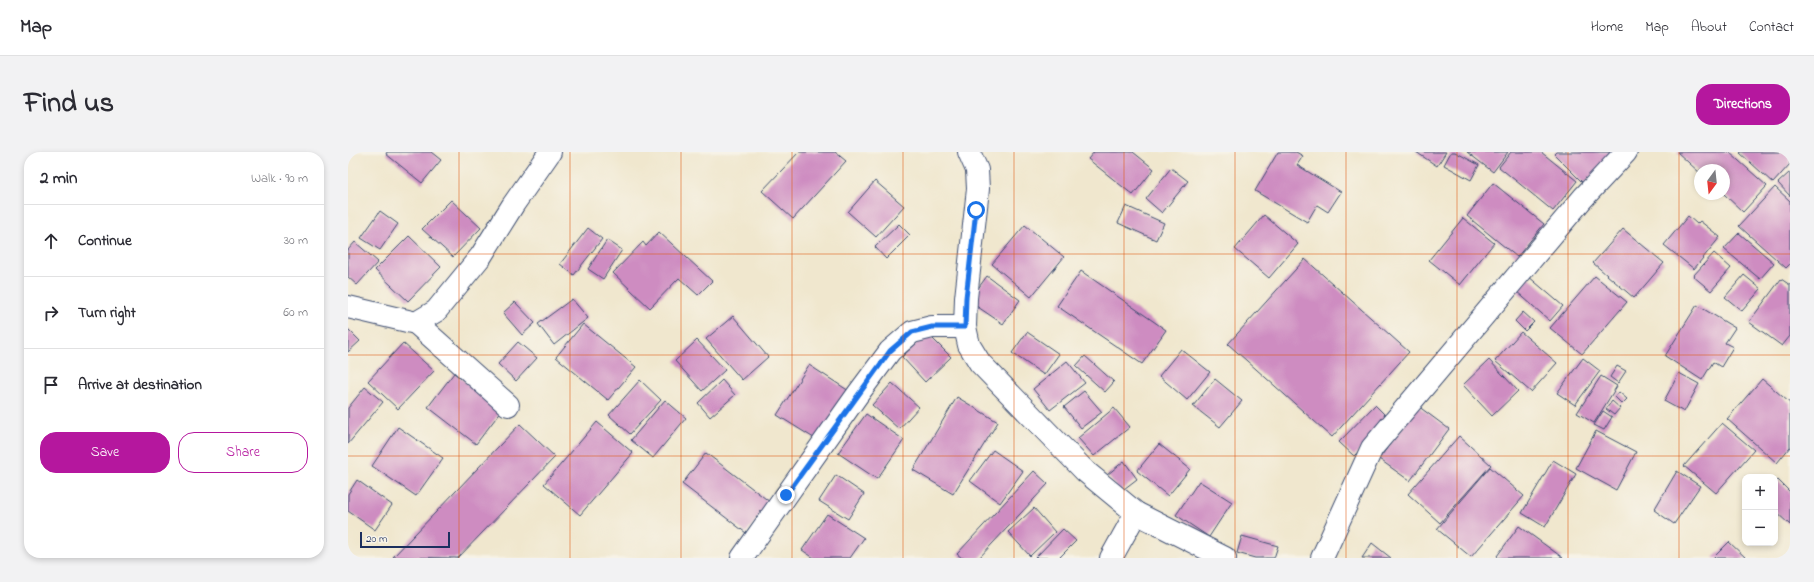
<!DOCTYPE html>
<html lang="en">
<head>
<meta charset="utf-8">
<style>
	:root { --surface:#fff; --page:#f2f2f3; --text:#2b2b33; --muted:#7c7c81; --line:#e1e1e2; --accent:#b5179e }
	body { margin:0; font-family:"Indie Flower",sans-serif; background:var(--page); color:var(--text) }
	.controls { position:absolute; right:12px; bottom:12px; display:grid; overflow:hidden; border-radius:8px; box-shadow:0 2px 6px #0003 }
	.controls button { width:36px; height:36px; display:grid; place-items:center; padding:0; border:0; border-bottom:1px solid var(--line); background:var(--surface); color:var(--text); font:20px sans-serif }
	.compass { position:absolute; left:1346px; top:12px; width:36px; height:36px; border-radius:50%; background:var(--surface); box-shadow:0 2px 6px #0003; rotate:195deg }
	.scale { position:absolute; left:12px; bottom:10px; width:90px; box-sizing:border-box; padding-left:4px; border:2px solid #1b2f5e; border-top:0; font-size:11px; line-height:14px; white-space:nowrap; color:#1b2f5e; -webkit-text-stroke:3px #f7f3e8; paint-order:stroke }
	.stop { position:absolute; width:12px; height:12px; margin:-9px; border:3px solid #1a73e8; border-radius:50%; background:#fff }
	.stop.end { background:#1a73e8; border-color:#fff; box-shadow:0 1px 4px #0008 }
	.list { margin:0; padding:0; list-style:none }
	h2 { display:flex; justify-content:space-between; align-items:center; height:52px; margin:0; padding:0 16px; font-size:17px }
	h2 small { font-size:13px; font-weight:400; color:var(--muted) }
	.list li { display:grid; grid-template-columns:26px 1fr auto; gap:12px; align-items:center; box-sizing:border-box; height:72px; padding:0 16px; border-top:1px solid var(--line) }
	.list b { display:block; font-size:15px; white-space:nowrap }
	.list em { font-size:13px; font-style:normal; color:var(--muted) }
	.actions { display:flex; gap:8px; padding:12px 16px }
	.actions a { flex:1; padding:9px 0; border:1px solid var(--accent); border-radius:16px; text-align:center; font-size:14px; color:var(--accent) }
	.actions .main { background:var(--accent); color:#fff }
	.icon { flex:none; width:22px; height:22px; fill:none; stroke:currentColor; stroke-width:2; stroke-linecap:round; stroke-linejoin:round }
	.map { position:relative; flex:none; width:1442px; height:406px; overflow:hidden; border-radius:16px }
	header { display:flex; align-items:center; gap:24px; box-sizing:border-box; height:56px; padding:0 20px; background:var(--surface); border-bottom:1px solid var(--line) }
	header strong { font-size:19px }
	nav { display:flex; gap:22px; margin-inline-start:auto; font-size:14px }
	.intro { display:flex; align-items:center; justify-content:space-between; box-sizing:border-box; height:96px; padding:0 24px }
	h1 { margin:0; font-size:28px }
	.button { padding:10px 18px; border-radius:16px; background:var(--accent); color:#fff; font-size:14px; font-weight:700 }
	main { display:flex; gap:24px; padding:0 24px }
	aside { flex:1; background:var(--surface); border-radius:16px; box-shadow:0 2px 6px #0003 }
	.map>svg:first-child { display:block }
	.building { fill:#ce8cc1 }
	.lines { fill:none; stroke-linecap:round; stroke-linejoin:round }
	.minor-casing { stroke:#3b4b6f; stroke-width:24 }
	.minor { stroke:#fff; stroke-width:22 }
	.route { stroke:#1a73e8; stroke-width:5 }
	.grid { fill:none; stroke:#de5710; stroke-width:1; stroke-opacity:0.55 }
</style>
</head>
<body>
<header>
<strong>Map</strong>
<nav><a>Home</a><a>Map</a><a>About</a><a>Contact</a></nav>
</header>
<div class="intro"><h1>Find us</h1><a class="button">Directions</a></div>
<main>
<aside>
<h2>2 min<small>Walk · 90 m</small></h2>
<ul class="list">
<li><svg class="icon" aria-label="ahead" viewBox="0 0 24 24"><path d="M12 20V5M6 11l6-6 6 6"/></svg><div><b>Continue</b></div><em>30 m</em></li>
<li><svg class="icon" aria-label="right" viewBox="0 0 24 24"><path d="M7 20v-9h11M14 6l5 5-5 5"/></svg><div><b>Turn right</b></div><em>60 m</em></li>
<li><svg class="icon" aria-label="arrive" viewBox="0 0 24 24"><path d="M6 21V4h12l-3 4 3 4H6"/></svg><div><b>Arrive at destination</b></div></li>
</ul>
<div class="actions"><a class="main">Save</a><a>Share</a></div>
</aside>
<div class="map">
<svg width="1442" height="406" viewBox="0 0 1442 406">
	<rect width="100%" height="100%" fill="#f7f3e8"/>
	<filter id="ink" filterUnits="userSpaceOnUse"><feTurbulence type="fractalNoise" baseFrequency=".025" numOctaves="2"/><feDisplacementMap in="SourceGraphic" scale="8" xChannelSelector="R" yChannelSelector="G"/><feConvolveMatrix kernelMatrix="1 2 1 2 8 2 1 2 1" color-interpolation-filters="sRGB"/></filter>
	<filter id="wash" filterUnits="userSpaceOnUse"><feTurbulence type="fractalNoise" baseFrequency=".012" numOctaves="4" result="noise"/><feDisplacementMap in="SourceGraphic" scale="16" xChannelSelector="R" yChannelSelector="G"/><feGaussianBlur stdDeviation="0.9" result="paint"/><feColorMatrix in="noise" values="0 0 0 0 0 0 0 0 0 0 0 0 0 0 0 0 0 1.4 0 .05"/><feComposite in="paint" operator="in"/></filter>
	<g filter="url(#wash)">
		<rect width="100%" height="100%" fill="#f0e7ce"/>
		<g id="blocks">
			<g class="building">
				<path d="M39,0H83L93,8L74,31L38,2Z"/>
				<path d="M451,0H487L498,9L445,67L414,39Z"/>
				<path d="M746,0H785L806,17L785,43L740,7Z"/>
				<path d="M930,0H948L955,4L949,13L993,40L980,60L969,53L959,70L907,39Z"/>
				<path d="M1068,0H1098L1089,14Z"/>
				<path d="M1103,0H1107L1131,13L1123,28L1096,13Z"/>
				<path d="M1119,0H1160L1145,20Z"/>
				<path d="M1163,0H1193L1229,29L1205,59L1151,15Z"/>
				<path d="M1208,0H1269L1236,32L1206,2Z"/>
				<path d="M1329,0H1381L1419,34L1395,60L1376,42V18H1352V21Z"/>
				<path d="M1393,0H1442V12L1425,31L1392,1Z"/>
				<path d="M823,16L840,29L814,61L798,47Z"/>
				<path d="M1442,20V44L1430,31Z"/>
				<path d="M527,29L556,54L528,85L500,60Z"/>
				<path d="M1145,31L1196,72L1169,105L1119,64Z"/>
				<path d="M1427,35L1442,49V112L1438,116L1391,74Z"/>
				<path d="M103,48L133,76L105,105L74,77Z"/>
				<path d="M778,54L816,71L808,88L770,71Z"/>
				<path d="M32,59L50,72L32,98L13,86Z"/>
				<path d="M916,63L950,92L921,126L887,97Z"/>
				<path d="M1340,64L1349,72L1352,69L1372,85L1346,117L1316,93Z"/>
				<path d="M1115,66L1146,91L1112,133L1081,108Z"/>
				<path d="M551,72L562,83L538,107L527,95Z"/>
				<path d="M677,73L716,105L683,145L644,112Z"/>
				<path d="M240,76L254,87L226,123L212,112Z"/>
				<path d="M1275,77L1316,111L1286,146L1245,111Z"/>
				<path d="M311,80L364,129L350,143L331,126L302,156L265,121L295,90L298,94Z"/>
				<path d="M1391,81L1426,111L1412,127L1376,97Z"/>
				<path d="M61,84L93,115L60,149L27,118Z"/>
				<path d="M259,88L274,98L255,127L240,117Z"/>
				<path d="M7,90L30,110L9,133L0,125V98Z"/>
				<path d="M1366,101L1383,116L1363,139L1345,124Z"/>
				<path d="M957,107L1061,200L984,285L880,192Z"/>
				<path d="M733,119L818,178L794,212L709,154Z"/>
				<path d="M1396,123L1413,137L1394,159L1377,145Z"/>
				<path d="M639,124L672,148L655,172L621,149Z"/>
				<path d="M1180,124L1215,154L1202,169L1167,138Z"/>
				<path d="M1247,124L1279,150L1234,202L1202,176Z"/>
				<path d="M1433,127L1442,133V184L1434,194L1401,170Z"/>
				<path d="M224,147L240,166L206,193L190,172Z"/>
				<path d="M167,150L187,171L174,183L155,161Z"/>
				<path d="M1349,153L1387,176L1377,191L1385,195L1373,215L1365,210L1354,228L1317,204Z"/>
				<path d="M1175,160L1186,170L1177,179L1167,169Z"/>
				<path d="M385,164L420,205L394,228L358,187Z"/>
				<path d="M235,172L288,215L260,248L208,205Z"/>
				<path d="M0,177L12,189L0,200Z"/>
				<path d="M679,180L711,202L696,223L664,201Z"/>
				<path d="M1173,180L1209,211L1183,240L1147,209Z"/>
				<path d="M579,181L603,205L577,230L554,205Z"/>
				<path d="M349,188L377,218L354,239L327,209Z"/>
				<path d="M170,190L189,206L168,229L150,212Z"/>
				<path d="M55,191L86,219L50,257L20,229Z"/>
				<path d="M833,197L862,220L839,248L811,224Z"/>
				<path d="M737,204L766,230L757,240L728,214Z"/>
				<path d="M1235,206L1252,219L1227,253L1209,241Z"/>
				<path d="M1141,208L1170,239L1144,264L1115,233Z"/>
				<path d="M719,209L737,231L702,258L685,237Z"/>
				<path d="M461,213L501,239L469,288L429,263Z"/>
				<path d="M1269,214L1278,219L1270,231L1262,225Z"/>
				<path d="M106,221L154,258L128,292L80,255Z"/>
				<path d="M1331,221L1351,232L1336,260L1316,249Z"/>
				<path d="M1253,224L1269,234L1246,271L1229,261Z"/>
				<path d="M867,227L894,249L872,275L845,254Z"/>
				<path d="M1414,227L1442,251V295L1429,311L1379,267Z"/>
				<path d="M292,228L313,248L282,282L261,263Z"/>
				<path d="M374,228L387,243L362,265L350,251Z"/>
				<path d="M544,231L571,255L551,277L524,253Z"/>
				<path d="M17,235L35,250L0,292V256Z"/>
				<path d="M736,239L754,260L733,276L716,255Z"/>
				<path d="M1271,240L1279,247L1274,252L1267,245Z"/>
				<path d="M609,245L650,270L605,342L565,318Z"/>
				<path d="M317,248L338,266L305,306L283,288Z"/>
				<path d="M1264,249L1272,256L1266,263L1258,257Z"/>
				<path d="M1027,253L1041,267L1006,304L991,290Z"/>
				<path d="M1070,254L1101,277L1062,329L1031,307Z"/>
				<path d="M766,256L782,275L746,304L730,286Z"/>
				<path d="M1255,259L1264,265L1256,278L1246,273Z"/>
				<path d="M518,262L556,288L529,327L490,301Z"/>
				<path d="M249,270L285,301L232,363L196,332Z"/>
				<path d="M1374,271L1406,298L1368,341L1336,314Z"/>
				<path d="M172,272L207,305L110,406L45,405Z"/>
				<path d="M50,275L95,306L68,344L24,314Z"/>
				<path d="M1248,279L1288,300L1268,338L1228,316Z"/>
				<path d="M1111,284L1143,313L1092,371L1060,342Z"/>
				<path d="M811,292L842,317L820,344L789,319Z"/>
				<path d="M645,298L675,319L652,351L622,329Z"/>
				<path d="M358,301L422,350L398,381L334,332Z"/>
				<path d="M1205,308L1228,322L1197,375L1174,361Z"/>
				<path d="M776,309L789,327L772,340L759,323Z"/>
				<path d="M1142,315L1176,344L1123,405L1089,377Z"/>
				<path d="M686,319L700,332L631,406H614L609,402Z"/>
				<path d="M1329,319L1352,334L1326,372L1306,358Z"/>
				<path d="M488,323L516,342L500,367L471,349Z"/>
				<path d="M9,328L44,353L27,378L0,359V342Z"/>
				<path d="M1430,328L1442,340V373L1427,359V331Z"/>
				<path d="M851,329L884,350L861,385L828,363Z"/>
				<path d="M686,356L707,380L682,404L660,380Z"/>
				<path d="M479,362L516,386L502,406H466L454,398Z"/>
				<path d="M1171,374L1215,406H1151L1149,404Z"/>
				<path d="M715,377L728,389L711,406H687Z"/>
				<path d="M894,384L930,394L926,406H907L889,401Z"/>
				<path d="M1381,390L1398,406H1365Z"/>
				<path d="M1024,391L1043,406H1014Z"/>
			</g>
		</g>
	</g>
	<g filter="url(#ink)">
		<use href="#blocks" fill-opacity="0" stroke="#3b4b6f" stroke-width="1"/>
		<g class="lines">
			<defs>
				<g id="minor">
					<path d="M621,0L629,18L630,37L618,146L617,175L621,193L632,211L737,319L788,361L877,406"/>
					<path d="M0,155L68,171L88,159L133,104L165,53L202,0"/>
					<path d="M68,171L160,253"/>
					<path d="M394,406L510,242L542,199L564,180L584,175H617"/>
					<path d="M763,406L788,361"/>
					<path d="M974,406L1024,296L1235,46L1278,0"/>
				</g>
			</defs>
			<use href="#minor" class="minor-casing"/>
			<use href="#minor" class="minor"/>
		</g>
	</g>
	<g class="lines" filter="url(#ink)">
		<path class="route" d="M438,343L542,199L564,180L584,175H617L618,146L628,58"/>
	</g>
	<path class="grid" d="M111,0V406M222,0V406M333,0V406M444,0V406M555,0V406M666,0V406M776,0V406M887,0V406M998,0V406M1109,0V406M1220,0V406M1331,0V406M0,102H1442M0,203H1442M0,304H1442"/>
</svg>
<div class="controls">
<button>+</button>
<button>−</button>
</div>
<svg class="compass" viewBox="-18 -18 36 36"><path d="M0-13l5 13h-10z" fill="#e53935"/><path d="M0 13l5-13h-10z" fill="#7c7c81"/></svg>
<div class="scale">20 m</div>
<div class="stop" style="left:628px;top:58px"></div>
<div class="stop end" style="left:438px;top:343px"></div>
</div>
</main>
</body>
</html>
